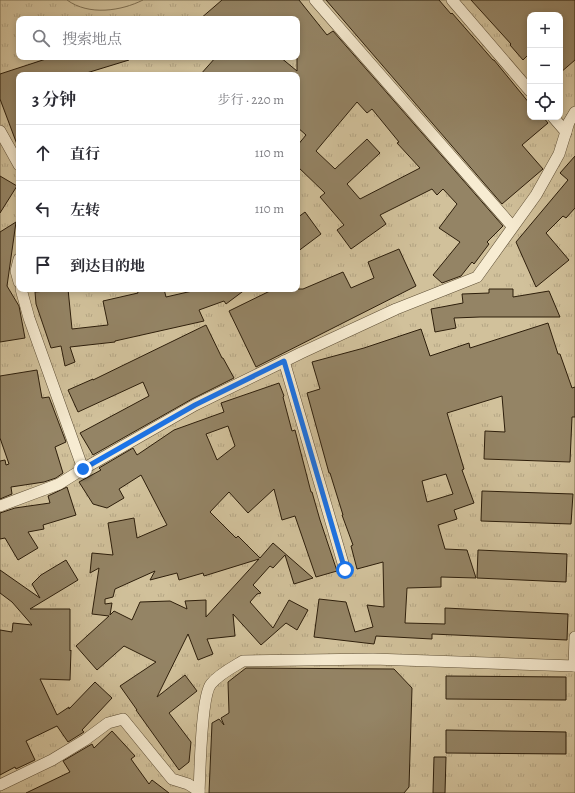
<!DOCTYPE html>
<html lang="zh">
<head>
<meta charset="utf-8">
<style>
	:root { --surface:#fff; --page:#f7f7f7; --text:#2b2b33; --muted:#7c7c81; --line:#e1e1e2 }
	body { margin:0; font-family:Alegreya,"Noto Serif SC",serif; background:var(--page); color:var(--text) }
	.controls { position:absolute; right:12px; top:12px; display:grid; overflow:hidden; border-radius:8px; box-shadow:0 2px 6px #0003 }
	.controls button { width:36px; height:36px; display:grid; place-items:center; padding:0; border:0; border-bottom:1px solid var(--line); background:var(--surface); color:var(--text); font:20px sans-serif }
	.stop { position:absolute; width:12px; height:12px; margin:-9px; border:3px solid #1a73e8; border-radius:50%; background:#fff }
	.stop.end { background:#1a73e8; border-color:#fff; box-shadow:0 1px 4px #0008 }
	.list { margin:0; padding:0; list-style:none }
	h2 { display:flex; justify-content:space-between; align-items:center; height:52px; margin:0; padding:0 16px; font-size:17px }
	h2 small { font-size:13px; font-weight:400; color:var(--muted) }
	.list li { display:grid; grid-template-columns:26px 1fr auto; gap:12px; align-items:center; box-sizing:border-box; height:56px; padding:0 16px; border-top:1px solid var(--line) }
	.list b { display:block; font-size:15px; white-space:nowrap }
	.list em { font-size:13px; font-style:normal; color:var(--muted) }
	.icon { flex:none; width:22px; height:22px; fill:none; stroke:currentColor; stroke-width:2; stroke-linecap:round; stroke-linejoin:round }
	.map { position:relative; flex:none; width:575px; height:793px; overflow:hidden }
	.search { position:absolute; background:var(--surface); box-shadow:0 2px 6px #0003; left:16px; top:16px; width:284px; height:44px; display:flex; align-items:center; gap:10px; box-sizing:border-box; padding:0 14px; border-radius:8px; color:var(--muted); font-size:15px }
	.panel { position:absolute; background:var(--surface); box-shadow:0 2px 6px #0003; left:16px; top:72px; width:284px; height:220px; border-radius:8px }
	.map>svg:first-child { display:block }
	.park { fill:url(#park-tufts); stroke:#7f7053; fill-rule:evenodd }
	.pitch { fill:#d1c19b; stroke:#7f7053 }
	.building { fill:#948465; stroke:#2d1e0b; fill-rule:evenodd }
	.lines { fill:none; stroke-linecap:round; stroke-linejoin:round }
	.street-casing { stroke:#5e4f36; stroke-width:12 }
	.street { stroke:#f7ecd2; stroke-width:11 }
	.route { stroke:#1a73e8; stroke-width:5 }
</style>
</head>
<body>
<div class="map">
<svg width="575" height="793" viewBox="0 0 575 793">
	<defs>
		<pattern id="park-tufts" width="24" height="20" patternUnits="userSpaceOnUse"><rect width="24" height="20" fill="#d1c19b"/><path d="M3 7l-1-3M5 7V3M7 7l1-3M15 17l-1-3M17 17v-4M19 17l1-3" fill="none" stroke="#b4a584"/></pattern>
	</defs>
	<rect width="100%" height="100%" fill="#f3e2b9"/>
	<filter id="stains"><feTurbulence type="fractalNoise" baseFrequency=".005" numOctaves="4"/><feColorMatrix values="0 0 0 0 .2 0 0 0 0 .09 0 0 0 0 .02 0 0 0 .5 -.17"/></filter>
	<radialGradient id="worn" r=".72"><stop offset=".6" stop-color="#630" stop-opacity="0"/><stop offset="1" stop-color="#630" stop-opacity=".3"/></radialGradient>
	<path class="park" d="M0,0H575V793H0ZM530,15H560V117H530ZM19,19H297V57H19ZM19,75H297V289H19Z"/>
	<path class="pitch" d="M67,0H143C121,11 89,16 67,0Z"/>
	<g class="building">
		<path d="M222,0H299L327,35L333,31L503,226L487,242L489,244L474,264L472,262L461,276L442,283L433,275L460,242L439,228L457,204L443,189L437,195L432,189L380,215L386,224L351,249L337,230L344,225L320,197L325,193L297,166V146L306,135L297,127V75H200L216,57H280L297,71V19H200ZM357,102L367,113L372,109L399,142L397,143L420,168L360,199L347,184L380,153L367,139L335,169L316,151Z"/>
		<path d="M326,0H439L451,14L452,13L493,60H494L530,104V117H543L548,123L522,145L543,169L502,204Z"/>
		<path d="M471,0H575V60L560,73V15H530V53L523,60L510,45L511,44Z"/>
		<path d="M52,57H129V60L80,75H19L18,147L0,99V74Z"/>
		<path d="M575,156V208L566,218L563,216L546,233L569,260L536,287L516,242L568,180L560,173Z"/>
		<path d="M0,176L17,186L0,213Z"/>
		<path d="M305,212L321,234L297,252V218Z"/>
		<path d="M16,222L7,286L19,306L25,338L0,342V232Z"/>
		<path d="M399,249L416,286L256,367L229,311L274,289H303L343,272L351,288L374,278L368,262Z"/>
		<path d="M68,289L72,329L108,325L103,301L138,293L137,289H164L166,297L201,289H246L226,304L224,301L199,310L204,321L115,341V342L70,347L75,362L65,366L61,346L51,348L36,304L35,292Z"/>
		<path d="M489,289H513V297L549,291L560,317H480L454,318L456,328L435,332L431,309L463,303L462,294L489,293Z"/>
		<path d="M548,323L558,354H560L572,388L575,387V417H572L570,462L484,459L485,431L505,432L502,396L447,413L464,469L462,470L474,503L454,510L457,519L438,525L445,549L467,550L476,578L441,577V587L407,588L405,623L445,624V608L568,614L567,640L432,634V639L376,636L374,644L314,637L319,599L346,602L355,632L373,627L367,605L384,607L383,562L357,569L351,546L353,545L342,515H343L330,473H329L307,393L320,389L312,362L364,348L421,329L430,356L469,343L470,348ZM446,474L453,494L427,502L422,481Z"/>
		<path d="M206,325L222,358H223L234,378L192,399L93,455L80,433L149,396L143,382L78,412L68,390L93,379V380Z"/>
		<path d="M37,370L42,398L49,397L66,442L55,447L63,473L56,478L44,482L11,487L12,494L0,499V461L5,460L6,465L9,464L0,438V376Z"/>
		<path d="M279,383L284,396L283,397L292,431L295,430L311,492H312L320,520L337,571L316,577L295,516L282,520L274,489L248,513L229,492L210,512L236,538L238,536L260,558L273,543L313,578L294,584L285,555L273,568L270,566L253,585L261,593L257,594L250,602L273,628L289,600L308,610L297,630L286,623L261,645L233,614L235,636L207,639L213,654L198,660L188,634L157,697L185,675L197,691L169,713L191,742L189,762L179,770L136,710H137L120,686L156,662L124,646L97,670L76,646L109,616L92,614L99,568L90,573L92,553L113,555L108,523L134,518L137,538L167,525L141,475L119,489L124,498L107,508L93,504L79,482L101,470L99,468L133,448L137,455L174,430L224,412L221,403ZM228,426L235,446L217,460L206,434ZM259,559L206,617V600L185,601L187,609L170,601L140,602L132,620L114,611L110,615L112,603L105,604V599L113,597L115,589L155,571L150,580L177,573L179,580L203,573L204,576Z"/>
		<path d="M67,487L76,515L43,525L44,529L28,532L38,548L18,560L5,538L0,539V513L15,508L50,503L48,496Z"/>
		<path d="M482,491L573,494L571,524L481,521Z"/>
		<path d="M478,550L567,554L566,582L477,578Z"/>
		<path d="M66,560L78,580L30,609H70V651L71,650L70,680L40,679L57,715L69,707V709L95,682L112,698L82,730L84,732L68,742L57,726L26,741L35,760L16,769L15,767L0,775V630L12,632L13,623L32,625L12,602L0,593V570L40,598L32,584L41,575Z"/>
		<path d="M246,668L394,669L412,688L409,787L404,793H209L212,723L219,719L224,725L221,718L229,713L228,682Z"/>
		<path d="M446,676L566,677V700L446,699Z"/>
		<path d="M446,730L566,732V754L446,753Z"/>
		<path d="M112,731L135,756L131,759L149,784L152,780L169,793H26L70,772L63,761L92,744L94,748Z"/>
		<path d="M434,757H446L445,793H433Z"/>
	</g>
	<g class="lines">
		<defs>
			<g id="street">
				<path d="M315,0L512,226"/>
				<path d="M452,0L530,91"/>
				<path d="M553,117L566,132"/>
				<path d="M0,131L19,165"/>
				<path d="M19,259L16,271L19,282"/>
				<path d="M21,289L29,318L83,469L195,405L301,353L396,309L477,277L536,195L559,154L569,122L575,112"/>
				<path d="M284,361L345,570"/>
				<path d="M0,506L59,484L83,469"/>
				<path d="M574,666L575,637"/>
				<path d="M0,785L52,760L85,740L108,723L123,719L172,779L188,784L199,791"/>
				<path d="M199,793C200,774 201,696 211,684C219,674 233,667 243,661L373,659L575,666"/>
			</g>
		</defs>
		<use href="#street" class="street-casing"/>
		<use href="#street" class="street"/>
	</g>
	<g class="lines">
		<path class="route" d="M83,469L195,405L284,361L345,570"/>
	</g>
	<rect width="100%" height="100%" filter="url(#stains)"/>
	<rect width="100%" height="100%" fill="url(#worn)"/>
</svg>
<div class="controls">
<button>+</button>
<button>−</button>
<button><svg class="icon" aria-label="locate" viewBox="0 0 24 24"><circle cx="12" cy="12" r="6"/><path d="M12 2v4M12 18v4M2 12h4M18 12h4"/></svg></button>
</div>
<div class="stop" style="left:345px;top:570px"></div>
<div class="stop end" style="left:83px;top:469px"></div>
<div class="search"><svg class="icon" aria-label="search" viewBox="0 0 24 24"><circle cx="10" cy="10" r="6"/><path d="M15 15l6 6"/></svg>搜索地点</div>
<section class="panel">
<h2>3 分钟<small>步行 · 220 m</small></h2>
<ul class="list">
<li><svg class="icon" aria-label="ahead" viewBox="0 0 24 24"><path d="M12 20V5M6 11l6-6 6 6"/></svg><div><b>直行</b></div><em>110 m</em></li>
<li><svg class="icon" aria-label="left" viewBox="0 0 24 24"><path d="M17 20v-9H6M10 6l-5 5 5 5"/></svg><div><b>左转</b></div><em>110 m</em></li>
<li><svg class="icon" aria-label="arrive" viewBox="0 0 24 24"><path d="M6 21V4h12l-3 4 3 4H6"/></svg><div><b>到达目的地</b></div></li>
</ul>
</section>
</div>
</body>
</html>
